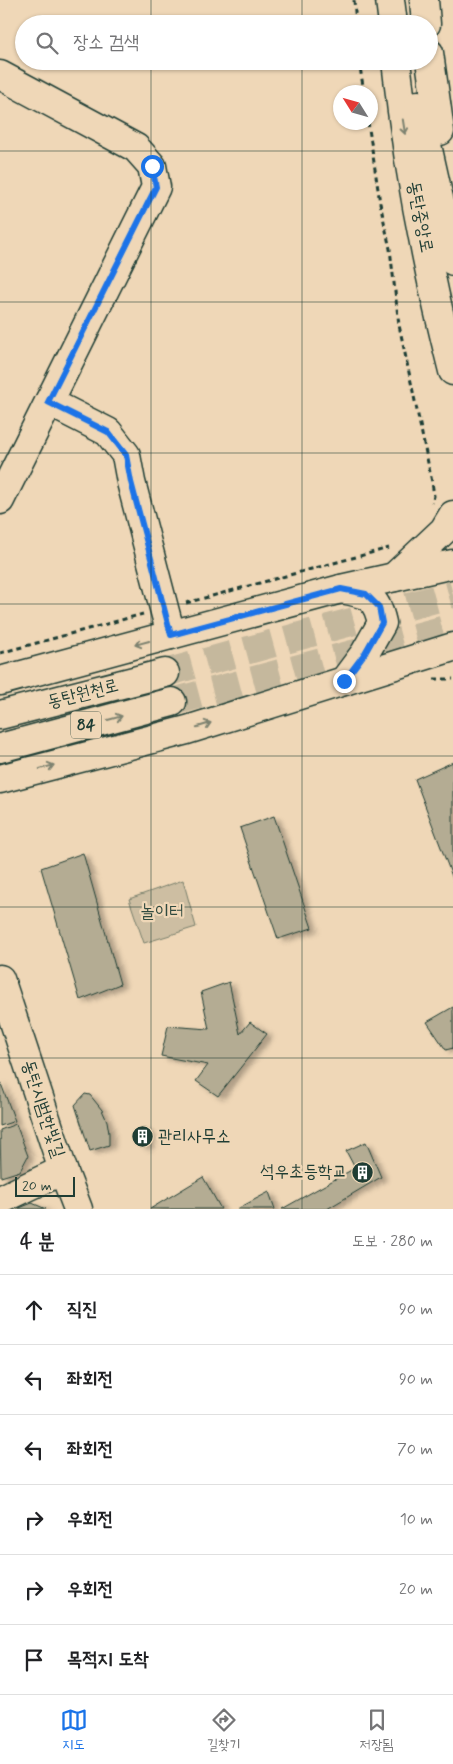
<!DOCTYPE html>
<html lang="ko">
<head>
<meta charset="utf-8">
<style>
	:root { --surface:#fff; --page:#f6f6f6; --text:#202124; --muted:#757577; --line:#e0e0e0; --accent:#1a73e8 }
	body { margin:0; font-family:Mynerve,"Poor Story",sans-serif; background:var(--page); color:var(--text) }
	.compass { position:absolute; left:333px; top:85px; width:45px; height:45px; border-radius:50%; background:var(--surface); box-shadow:0 1px 4px #0004; rotate:307deg }
	.scale { position:absolute; left:15px; bottom:12px; width:60px; box-sizing:border-box; padding-left:5px; border:2px solid #1f3d34; border-top:0; font-size:14px; line-height:18px; white-space:nowrap; color:#1f3d34; -webkit-text-stroke:4px #efd7b7; paint-order:stroke }
	.stop { position:absolute; width:15px; height:15px; margin:-11px; border:4px solid #1a73e8; border-radius:50%; background:#fff }
	.stop.end { background:#1a73e8; border-color:#fff; box-shadow:0 1px 5px #0008 }
	.list { margin:0; padding:0; list-style:none }
	h2 { display:flex; justify-content:space-between; align-items:center; height:65px; margin:0; padding:0 20px; font-size:21px }
	h2 small { font-size:16px; font-weight:400; color:var(--muted) }
	.list li { display:grid; grid-template-columns:32px 1fr auto; gap:15px; align-items:center; box-sizing:border-box; height:70px; padding:0 20px; border-top:1px solid var(--line) }
	.list b { display:block; font-size:19px; white-space:nowrap }
	.list em { font-size:16px; font-style:normal; color:var(--muted) }
	.icon { flex:none; width:28px; height:28px; fill:none; stroke:currentColor; stroke-width:2; stroke-linecap:round; stroke-linejoin:round }
	.map { position:relative; flex:none; width:453px; height:1209px; overflow:hidden }
	.search { position:absolute; background:var(--surface); box-shadow:0 1px 4px #0004; left:15px; right:15px; top:15px; height:55px; display:flex; align-items:center; gap:12px; box-sizing:border-box; padding:0 18px; border-radius:28px; color:var(--muted); font-size:19px }
	.sheet { height:485px; background:var(--surface) }
	nav { display:flex; justify-content:space-around; align-items:center; box-sizing:border-box; height:70px; border-top:1px solid var(--line); background:var(--surface); font-size:14px; color:var(--muted) }
	nav a { display:grid; justify-items:center; gap:2px }
	nav .on { color:var(--accent) }
	.map>svg:first-child { display:block }
	.green { fill:#cdbea2; stroke:#767e6b }
	.building { fill:#b4ac93; stroke:#1f3d34; filter:url(#shadow) }
	.lines { fill:none; stroke-linecap:round; stroke-linejoin:round }
	.major-tunnel { stroke:#c5b89d; stroke-width:28; stroke-dasharray:28 14; stroke-linecap:butt }
	.minor-casing { stroke:#1f3d34; stroke-width:31 }
	.major-casing { stroke:#1f3d34; stroke-width:31 }
	.path { stroke:#1f3d34; stroke-width:3; stroke-dasharray:5 4; stroke-linecap:butt }
	.minor { stroke:#efd7b7; stroke-width:28 }
	.major { stroke:#efd7b7; stroke-width:28 }
	.oneway { stroke:#7d826f }
	.route { stroke:#1a73e8; stroke-width:6 }
	.grid { fill:none; stroke:#1f3d34; stroke-width:1; stroke-opacity:0.55 }
	.labels { text-anchor:middle; dominant-baseline:central; stroke-width:4.5; stroke-linejoin:round; paint-order:stroke }
	.shield { fill:#efd7b7; stroke:#5d6b5b; stroke-width:1 }
	.shield-label { font-size:16px; font-weight:bold; fill:#1f3d34 }
	.street-label { font-size:18px; fill:#1f3d34; stroke:#efd7b7 }
	.park-label { font-size:18px; fill:#304a3f; stroke:#efd7b7 }
	.poi-label { font-size:18px; fill:#1f3d34; stroke:#efd7b7; text-anchor:start }
</style>
</head>
<body>
<div class="map">
<svg width="453" height="1209" viewBox="0 0 453 1209">
	<defs>
		<filter id="shadow"><feDropShadow dx="5.5" dy="3" stdDeviation="2.5" flood-color="#0004"/></filter>
	</defs>
	<rect width="100%" height="100%" fill="#efd7b7"/>
	<filter id="ink" filterUnits="userSpaceOnUse"><feTurbulence type="fractalNoise" baseFrequency=".02" numOctaves="2"/><feDisplacementMap in="SourceGraphic" scale="10" xChannelSelector="R" yChannelSelector="G"/><feConvolveMatrix kernelMatrix="1 2 1 2 8 2 1 2 1" color-interpolation-filters="sRGB"/></filter>
	<g filter="url(#ink)">
		<path class="green" d="M183,880L196,927L144,943L129,899Z"/>
		<g class="building">
			<path d="M453,762V879L415,779Z"/>
			<path d="M274,816L312,928L278,939L240,828Z"/>
			<path d="M83,853L120,984L80,1000L41,868Z"/>
			<path d="M229,982L240,1034L250,1022L267,1034L218,1096L196,1081L208,1065L161,1056L168,1026L209,1029L201,992Z"/>
			<path d="M453,1007V1048L446,1050L427,1022Z"/>
			<path d="M0,1081L15,1121L0,1126Z"/>
			<path d="M85,1094L90,1095L102,1110L107,1121L109,1133V1145L90,1151L75,1105Z"/>
			<path d="M16,1124L28,1156L20,1171L1,1177L0,1130Z"/>
			<path d="M144,1127L150,1133L149,1143L145,1147L139,1144L134,1136Z"/>
			<path d="M366,1142L381,1177L327,1209H282L355,1168L346,1151Z"/>
			<path d="M203,1177L221,1209H150Z"/>
			<path d="M269,1192L275,1209H237Z"/>
			<path d="M32,1203L46,1209H17Z"/>
		</g>
		<g class="lines">
			<g class="major-tunnel">
				<path d="M165,673L453,594"/>
				<path d="M172,702L453,627"/>
			</g>
			<defs>
				<g id="minor">
					<path d="M390,0L393,24"/>
					<path d="M424,0L426,24"/>
					<path d="M429,53L440,131"/>
					<path d="M396,61C407,166 427,269 453,371"/>
					<path d="M0,75L136,148L152,166L156,187L0,500"/>
					<path d="M418,105L453,261"/>
					<path d="M49,402L108,432L126,455L131,482L171,635"/>
					<path d="M0,979L63,1170L78,1209"/>
					<path d="M0,1200L63,1170"/>
				</g>
				<g id="major">
					<path d="M394,577L444,530L453,515"/>
					<path d="M341,589C367,594 376,595 382,623L365,653L344,681"/>
					<path d="M0,681L341,589L453,564"/>
					<path d="M0,715L165,673"/>
					<path d="M0,748L172,702"/>
					<path d="M0,779L187,730L453,647"/>
				</g>
			</defs>
			<use href="#minor" class="minor-casing"/>
			<use href="#major" class="major-casing"/>
			<g class="path">
				<path d="M354,0L356,24"/>
				<path d="M359,61L364,92"/>
				<path d="M368,122L380,203L390,249L399,325L432,482L434,496L432,503"/>
				<path d="M186,603L389,548"/>
				<path d="M0,653L143,614"/>
				<path d="M434,679H453"/>
			</g>
			<use href="#minor" class="minor"/>
			<use href="#major" class="major"/>
		</g>
		<defs><path id="oneway-shaft" d="M-6 0H5M1.5-3L5.5 0L1.5 3" fill="none" stroke-width="1.6" stroke-linecap="round" stroke-linejoin="round" transform="scale(1.25)"/></defs>
		<g class="oneway">
			<use href="#oneway-shaft" transform="translate(404 127) rotate(81)"/>
			<use href="#oneway-shaft" transform="translate(142 643) rotate(165)"/>
			<use href="#oneway-shaft" transform="translate(115 718) rotate(-15)"/>
			<use href="#oneway-shaft" transform="translate(204 725) rotate(-17)"/>
			<use href="#oneway-shaft" transform="translate(47 767) rotate(-15)"/>
		</g>
	</g>
	<g class="lines" filter="url(#ink)">
		<path class="route" d="M152,166L156,187L48,402L108,432L126,455L131,482L171,635L341,589L366,594L379,607L382,623L365,653L344,681"/>
	</g>
	<path class="grid" d="M151,0V24M302,0V24M151,61V1209M302,61V1209M0,151H453M0,302H453M0,453H453M0,604H453M0,756H453M0,907H453M0,1058H453"/>
	<defs>
		<symbol id="building-disc" viewBox="-11 -11 22 22"><circle r="9.5" fill="#1f3d34" stroke="#efd7b7"/><path d="M-4-6H4V6H1V3H-1V6H-4ZM-2.5-4.3h1.7v1.8h-1.7ZM.8-4.3h1.7v1.8H.8ZM-2.5-1h1.7V.8h-1.7ZM.8-1h1.7V.8H.8Z" fill="#fff"/></symbol>
	</defs>
	<g fill-rule="evenodd">
		<use href="#building-disc" x="130" y="1124" width="25" height="25"/>
		<use href="#building-disc" x="350" y="1160" width="25" height="25"/>
	</g>
	<g class="labels">
		<rect class="shield" x="71" y="711.5" width="30" height="27" rx="4"/>
		<g class="shield-label">
			<text x="86" y="725">84</text>
		</g>
		<g class="street-label">
			<text transform="translate(420 217) rotate(79)">동탄중앙로</text>
			<text transform="translate(83 694) rotate(-14)">동탄원천로</text>
			<text transform="translate(43 1109) rotate(72)">동탄시범한빛길</text>
		</g>
		<g class="park-label">
			<text x="162" y="912">놀이터</text>
		</g>
		<g class="poi-label">
			<text x="158" y="1137">관리사무소</text>
			<text x="347" y="1172" text-anchor="end">석우초등학교</text>
		</g>
	</g>
</svg>
<svg class="compass" viewBox="-18 -18 36 36"><path d="M0-13l5 13h-10z" fill="#e53935"/><path d="M0 13l5-13h-10z" fill="#757577"/></svg>
<div class="scale">20 m</div>
<div class="stop" style="left:152px;top:166px"></div>
<div class="stop end" style="left:344px;top:681px"></div>
<div class="search"><svg class="icon" aria-label="search" viewBox="0 0 24 24"><circle cx="10" cy="10" r="6"/><path d="M15 15l6 6"/></svg>장소 검색</div>
</div>
<section class="sheet">
<h2>4 분<small>도보 · 280 m</small></h2>
<ul class="list">
<li><svg class="icon" aria-label="ahead" viewBox="0 0 24 24"><path d="M12 20V5M6 11l6-6 6 6"/></svg><div><b>직진</b></div><em>90 m</em></li>
<li><svg class="icon" aria-label="left" viewBox="0 0 24 24"><path d="M17 20v-9H6M10 6l-5 5 5 5"/></svg><div><b>좌회전</b></div><em>90 m</em></li>
<li><svg class="icon" aria-label="left" viewBox="0 0 24 24"><path d="M17 20v-9H6M10 6l-5 5 5 5"/></svg><div><b>좌회전</b></div><em>70 m</em></li>
<li><svg class="icon" aria-label="right" viewBox="0 0 24 24"><path d="M7 20v-9h11M14 6l5 5-5 5"/></svg><div><b>우회전</b></div><em>10 m</em></li>
<li><svg class="icon" aria-label="right" viewBox="0 0 24 24"><path d="M7 20v-9h11M14 6l5 5-5 5"/></svg><div><b>우회전</b></div><em>20 m</em></li>
<li><svg class="icon" aria-label="arrive" viewBox="0 0 24 24"><path d="M6 21V4h12l-3 4 3 4H6"/></svg><div><b>목적지 도착</b></div></li>
</ul>
</section>
<nav>
<a class="on"><svg class="icon" aria-label="map" viewBox="0 0 24 24"><path d="M3 6l6-2 6 2 6-2v14l-6 2-6-2-6 2zM9 4v14M15 6v14"/></svg>지도</a>
<a><svg class="icon" aria-label="directions" viewBox="0 0 24 24"><path d="M12 3l9 9-9 9-9-9zM9 14v-3h6M13 9l2 2-2 2"/></svg>길찾기</a>
<a><svg class="icon" aria-label="saved" viewBox="0 0 24 24"><path d="M7 4h10v16l-5-4-5 4z"/></svg>저장됨</a>
</nav>
</body>
</html>
